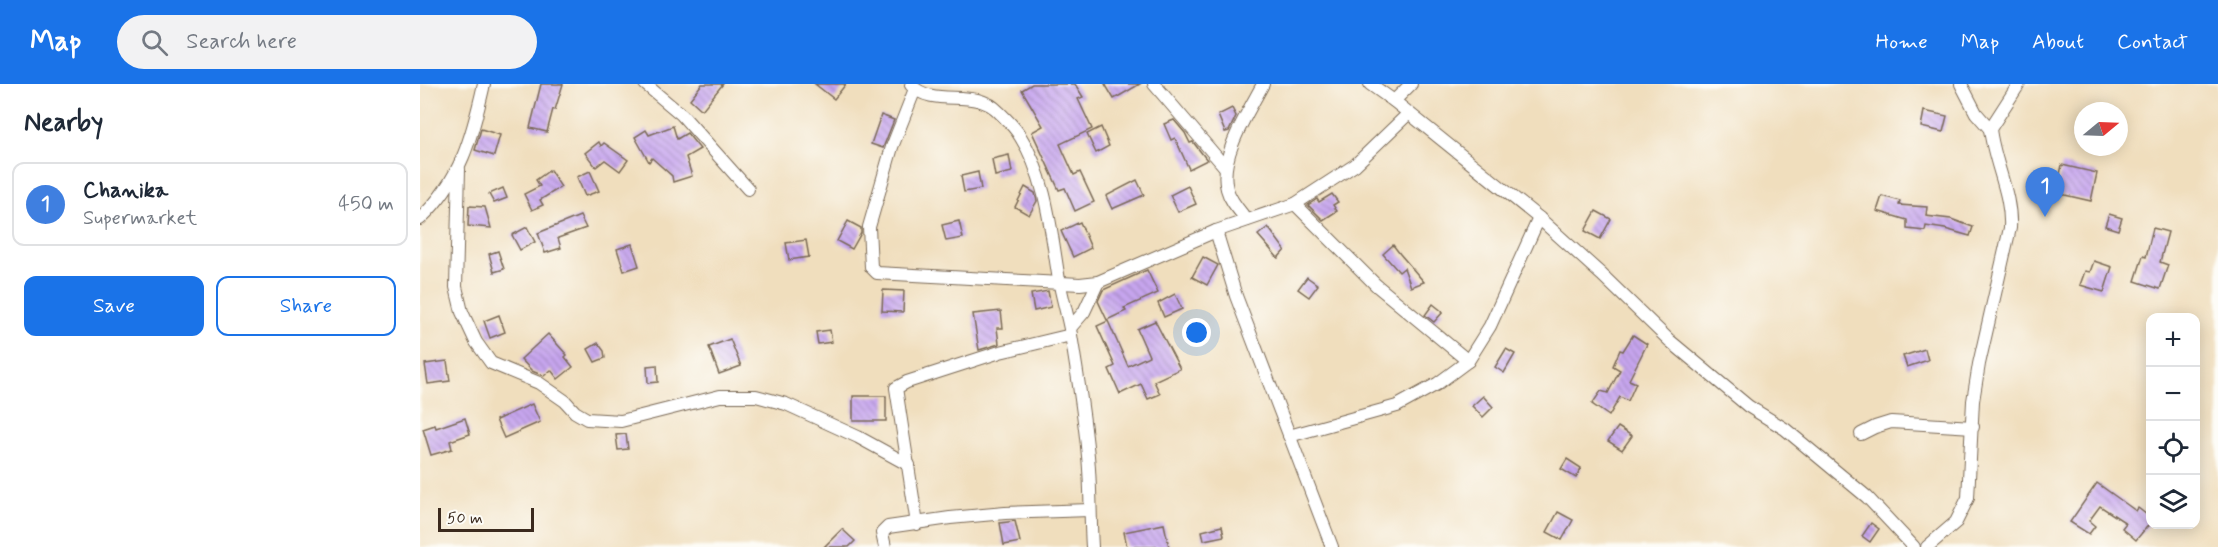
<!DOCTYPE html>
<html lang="en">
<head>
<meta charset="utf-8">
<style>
	:root { --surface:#fff; --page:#f2f2f3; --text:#1f2937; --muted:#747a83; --line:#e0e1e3; --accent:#1a73e8 }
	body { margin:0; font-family:Mynerve,sans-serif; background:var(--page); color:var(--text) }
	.controls { position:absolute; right:18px; bottom:18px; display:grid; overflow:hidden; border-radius:12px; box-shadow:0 3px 15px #0003 }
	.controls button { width:54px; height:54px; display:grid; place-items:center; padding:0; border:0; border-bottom:2px solid var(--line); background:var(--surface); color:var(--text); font:30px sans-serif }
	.compass { position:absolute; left:1654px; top:18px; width:54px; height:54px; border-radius:50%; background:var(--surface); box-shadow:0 3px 15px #0003; rotate:71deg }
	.scale { position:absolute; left:18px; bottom:15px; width:96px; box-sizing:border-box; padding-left:6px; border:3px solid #3b2a1e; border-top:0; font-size:16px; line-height:21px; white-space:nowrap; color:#3b2a1e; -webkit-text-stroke:4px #fdfcf7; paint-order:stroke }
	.you { position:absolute; left:777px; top:249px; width:21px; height:21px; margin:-15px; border:4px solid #fff; border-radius:50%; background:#1a73e8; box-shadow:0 0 0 9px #1a73e833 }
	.badge { display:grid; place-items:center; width:39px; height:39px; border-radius:50%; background:var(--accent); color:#fff; font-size:20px; font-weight:700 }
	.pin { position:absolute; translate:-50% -50px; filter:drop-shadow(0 2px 3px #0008) }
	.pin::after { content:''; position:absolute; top:32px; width:21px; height:18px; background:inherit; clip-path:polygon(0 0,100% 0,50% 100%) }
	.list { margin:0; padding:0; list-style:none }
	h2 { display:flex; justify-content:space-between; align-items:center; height:78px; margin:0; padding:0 24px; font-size:26px }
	h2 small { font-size:20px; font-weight:400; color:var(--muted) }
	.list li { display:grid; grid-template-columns:39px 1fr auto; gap:18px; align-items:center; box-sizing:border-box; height:84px; margin:0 12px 12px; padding:0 12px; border:2px solid var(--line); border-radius:12px }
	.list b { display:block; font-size:22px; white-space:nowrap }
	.list p { margin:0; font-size:20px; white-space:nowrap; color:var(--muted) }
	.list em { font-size:20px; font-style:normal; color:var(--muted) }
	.actions { display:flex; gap:12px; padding:18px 24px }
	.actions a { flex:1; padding:14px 0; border:2px solid var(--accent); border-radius:12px; text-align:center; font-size:21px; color:var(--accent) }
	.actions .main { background:var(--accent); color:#fff }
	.icon { flex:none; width:33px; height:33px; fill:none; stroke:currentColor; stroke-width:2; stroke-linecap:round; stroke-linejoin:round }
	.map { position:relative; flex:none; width:1798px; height:463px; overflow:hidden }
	header { display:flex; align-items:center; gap:36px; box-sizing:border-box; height:84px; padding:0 30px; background:var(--accent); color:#fff }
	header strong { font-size:28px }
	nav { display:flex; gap:33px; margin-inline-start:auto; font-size:21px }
	.search { width:420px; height:54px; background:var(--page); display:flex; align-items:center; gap:15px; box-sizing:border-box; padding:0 21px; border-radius:33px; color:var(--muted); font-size:22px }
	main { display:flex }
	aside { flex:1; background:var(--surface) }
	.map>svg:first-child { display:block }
	.building { fill:url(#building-back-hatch) }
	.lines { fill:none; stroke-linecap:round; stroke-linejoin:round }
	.minor-casing { stroke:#7a6956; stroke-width:14 }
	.minor { stroke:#fff; stroke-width:12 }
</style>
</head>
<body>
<header>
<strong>Map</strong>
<div class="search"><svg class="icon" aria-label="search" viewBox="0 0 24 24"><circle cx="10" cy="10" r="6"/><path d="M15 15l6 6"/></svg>Search here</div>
<nav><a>Home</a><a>Map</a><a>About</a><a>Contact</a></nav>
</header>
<main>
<aside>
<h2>Nearby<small></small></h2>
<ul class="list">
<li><span class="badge" style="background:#3f7fe0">1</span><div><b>Chanika</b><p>Supermarket</p></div><em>450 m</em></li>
</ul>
<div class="actions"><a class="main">Save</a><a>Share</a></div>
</aside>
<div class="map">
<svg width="1798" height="463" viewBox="0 0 1798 463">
	<defs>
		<pattern id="building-back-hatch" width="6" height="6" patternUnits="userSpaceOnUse" patternTransform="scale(1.5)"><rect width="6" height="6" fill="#c7a6ef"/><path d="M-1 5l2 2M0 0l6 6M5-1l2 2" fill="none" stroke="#a387c1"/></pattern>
	</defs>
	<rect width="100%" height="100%" fill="#fdfcf7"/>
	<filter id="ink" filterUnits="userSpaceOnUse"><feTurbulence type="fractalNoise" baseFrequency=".0167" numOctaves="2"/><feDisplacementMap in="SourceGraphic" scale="12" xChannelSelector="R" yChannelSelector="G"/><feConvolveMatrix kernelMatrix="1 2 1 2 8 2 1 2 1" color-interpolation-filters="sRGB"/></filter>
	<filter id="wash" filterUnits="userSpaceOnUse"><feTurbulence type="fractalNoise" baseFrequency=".008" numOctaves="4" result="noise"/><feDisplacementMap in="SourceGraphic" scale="24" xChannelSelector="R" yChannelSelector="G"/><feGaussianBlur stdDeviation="1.35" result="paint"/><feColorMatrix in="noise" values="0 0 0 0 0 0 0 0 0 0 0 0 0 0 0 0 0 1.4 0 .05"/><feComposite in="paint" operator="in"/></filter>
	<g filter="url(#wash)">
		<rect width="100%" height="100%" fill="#f0debd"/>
		<g id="blocks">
			<g class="building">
				<path d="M121,0H143L135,26L133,25L127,48L110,44Z"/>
				<path d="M282,0H303L282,26L270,15Z"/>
				<path d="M395,0H426L414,15Z"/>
				<path d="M612,0H655L663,13L658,15L672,45L640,60L654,91L660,88L674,118L655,127L645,104L639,106L612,48L623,42L602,6Z"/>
				<path d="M685,0H720L694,15Z"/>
				<path d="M812,24L816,32L809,47L805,48L798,31Z"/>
				<path d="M1504,27L1527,32L1523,48L1501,43Z"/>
				<path d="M461,31L474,36L463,64L451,60Z"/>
				<path d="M754,36L765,49L770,59L773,58L787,76L769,85L755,54L751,56L744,40Z"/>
				<path d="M253,42L257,55L267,49L280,65L266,73L272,92L253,98L252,92L232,74L229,78L215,53L226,46L229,51Z"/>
				<path d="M681,43L689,62L676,69L667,50Z"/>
				<path d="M61,45L80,51L74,72L55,66Z"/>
				<path d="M179,58L181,62L184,59L208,76L200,87L185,76L176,83L165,69Z"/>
				<path d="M589,71L592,88L575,92L572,75Z"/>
				<path d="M1642,81L1677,89L1671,117L1636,109Z"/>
				<path d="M130,86L141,103L120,116L123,121L112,126L104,110L120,102L116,96Z"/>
				<path d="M170,87L179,107L165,112L157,93Z"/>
				<path d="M558,88L561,105L544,108L541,92Z"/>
				<path d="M717,96L724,111L692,125L686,112Z"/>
				<path d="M768,102L776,120L758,128L750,111Z"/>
				<path d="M605,103L615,109L617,117L609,131L595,123Z"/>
				<path d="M1616,103L1628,106L1625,118L1613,115Z"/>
				<path d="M83,104L87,114L74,119L69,110Z"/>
				<path d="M912,110L918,118L913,121L917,127L903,136L888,121L897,115L899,118Z"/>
				<path d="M1462,112L1480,117L1479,121L1507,123L1506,132L1531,135L1553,143L1550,152L1525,145L1506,142L1505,147L1487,145V136L1457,127Z"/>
				<path d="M49,122L65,123L71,144L48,142Z"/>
				<path d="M1176,127L1191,135L1180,155L1165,147Z"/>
				<path d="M1689,130L1702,134L1698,146L1685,142Z"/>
				<path d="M160,132L166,144L138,154L141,164L125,169L118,149Z"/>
				<path d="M428,137L441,144V149L432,165L417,157Z"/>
				<path d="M539,137L543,154L526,157L522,141Z"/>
				<path d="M660,138L671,164L653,173L641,147Z"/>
				<path d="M107,143L115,158L100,166L92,151Z"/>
				<path d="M848,143L865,166L858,174L838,151Z"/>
				<path d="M1733,144L1748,148L1740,178L1748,181L1740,205L1715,197L1723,172L1726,173Z"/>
				<path d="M386,156L389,173L369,176L366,159Z"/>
				<path d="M212,160L219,182L204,187L197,165Z"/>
				<path d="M973,161L980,170L1004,198L991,203L984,184L979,188L963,170Z"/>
				<path d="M78,167L84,185L74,188L69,170Z"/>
				<path d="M783,173L798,181L787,201L772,193Z"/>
				<path d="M1674,177L1692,183L1684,208L1660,201L1665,187L1670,188Z"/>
				<path d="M727,186L738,209L704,224L706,227L687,236L678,217L683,206Z"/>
				<path d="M887,193L898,201L889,213L878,205Z"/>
				<path d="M463,206L484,207L483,228L462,227Z"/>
				<path d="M628,207L631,223L614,227L611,210Z"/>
				<path d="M755,210L762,225L744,233L738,219Z"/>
				<path d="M1013,220L1023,228L1014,238L1005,231Z"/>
				<path d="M581,227L583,244H577L579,260L559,266L553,230Z"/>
				<path d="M79,231L85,248L70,254L64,237Z"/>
				<path d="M688,237L708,282L729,272L717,245L735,237L760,285L734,297L740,310L728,315L721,300L700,310L689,285L695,282L677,242Z"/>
				<path d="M410,246L412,258L398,260L396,248Z"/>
				<path d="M128,250L147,271L145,273L153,283L138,295L131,286L124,292L112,287L101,275Z"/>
				<path d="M1213,251L1227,260L1209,296L1216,299L1208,317L1200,313L1189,332L1172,320L1181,307L1188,309L1200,286L1193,282L1200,266L1203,267Z"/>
				<path d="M310,255L321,282L299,290L289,263Z"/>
				<path d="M178,259L184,267L185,274L175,278L168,265Z"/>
				<path d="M1086,265L1095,270L1084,289L1075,283Z"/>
				<path d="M1505,265L1508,276L1487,283L1483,272Z"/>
				<path d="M27,277L30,297L8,300L5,280Z"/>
				<path d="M237,281L238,298L228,299L227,282Z"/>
				<rect x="433" y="312" width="33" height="25"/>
				<path d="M1063,312L1073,323L1063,333L1052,322Z"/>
				<path d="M112,320L120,338L84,354L76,336Z"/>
				<path d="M45,334L50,350L30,357L32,365L11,371L3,345L15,341L16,344Z"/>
				<path d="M1198,343L1212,352L1202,366L1188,357Z"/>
				<path d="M206,350L208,365L198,366L196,351Z"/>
				<path d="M1147,375L1161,384L1156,394L1141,385Z"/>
				<path d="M1677,399L1716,427L1718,424L1731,434V438L1716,456L1702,444L1706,439L1680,422L1669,437L1675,442L1669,450L1650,438Z"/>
				<path d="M1138,428L1153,436L1142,456L1127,448Z"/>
				<path d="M595,437L600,458L584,461L580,439Z"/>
				<path d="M1451,439L1459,445L1450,458L1442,452Z"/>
				<path d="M744,440L749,463H707L704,448Z"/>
				<path d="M802,442L804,452L784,456L782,447Z"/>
				<path d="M422,445L435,457L429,463H404Z"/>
			</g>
		</g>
	</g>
	<g filter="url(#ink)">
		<use href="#blocks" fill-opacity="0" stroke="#7a6956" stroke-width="1.5"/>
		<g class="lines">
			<defs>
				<g id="minor">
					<path d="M225,0L262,31L328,105"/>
					<path d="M734,0L805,83"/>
					<path d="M950,0L974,17L1119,134L1182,191L1250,257L1328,322L1365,345L1447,413L1494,463"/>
					<path d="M1541,0L1556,29L1570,45"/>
					<path d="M491,1C514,25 555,2 579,28C586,35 595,43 600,52C627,94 631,149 639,196C642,213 647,229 650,245C657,287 664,330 668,372C671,402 670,433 672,463"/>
					<path d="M495,5L472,63L449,143L451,183L457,189L660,200L678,198L796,147L875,120L935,81L988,30"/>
					<path d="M974,17L991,0"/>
					<path d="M39,85L36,203L42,228L56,258L71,279L119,299L145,317L155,328L167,335L201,337L300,312H336L366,320L438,353L489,381"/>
					<path d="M875,120L956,201L1048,277"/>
					<path d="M0,135C41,96 52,53 64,0"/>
					<path d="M827,136C819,126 810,117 807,105C798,73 829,27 843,0"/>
					<path d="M796,147L816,212L912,463"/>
					<path d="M650,244L664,228L678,198"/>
					<path d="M1441,350L1455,343L1471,338L1553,343"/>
					<path d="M869,352L977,322L1017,300L1048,277L1070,242L1119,134"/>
					<path d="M497,440L476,304L487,298L580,268L651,251"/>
					<path d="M465,463L462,449L468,443L530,434L585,429L670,426"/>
					<path d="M1507,463L1536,438L1548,414L1553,317L1559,280L1590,144C1592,111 1574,79 1570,45L1599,0"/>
				</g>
			</defs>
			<use href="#minor" class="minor-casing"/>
			<use href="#minor" class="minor"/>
		</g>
	</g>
</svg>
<div class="controls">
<button>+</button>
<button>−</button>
<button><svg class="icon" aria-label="locate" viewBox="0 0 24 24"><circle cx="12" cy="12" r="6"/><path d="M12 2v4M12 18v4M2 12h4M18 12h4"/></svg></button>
<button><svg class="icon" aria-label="layers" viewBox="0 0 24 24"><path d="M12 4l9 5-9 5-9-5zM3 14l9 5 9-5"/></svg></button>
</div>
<svg class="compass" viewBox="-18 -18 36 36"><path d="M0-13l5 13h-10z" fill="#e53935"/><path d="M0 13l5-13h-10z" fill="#747a83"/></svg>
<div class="scale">50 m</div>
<div class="you"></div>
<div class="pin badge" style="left:1625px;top:133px;background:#3f7fe0">1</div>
</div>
</main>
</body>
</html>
